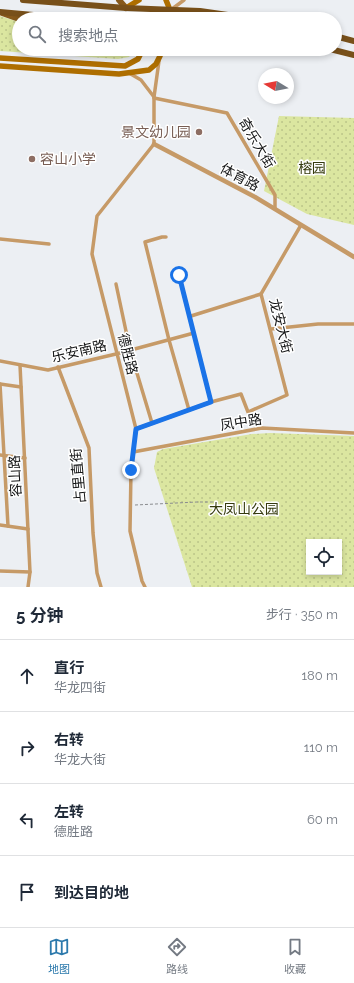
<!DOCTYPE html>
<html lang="zh">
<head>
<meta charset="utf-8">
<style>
	:root { --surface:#fff; --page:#f2f2f3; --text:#1f2937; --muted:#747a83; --line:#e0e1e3; --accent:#2c79ac }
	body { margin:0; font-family:Raleway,"Noto Sans SC",sans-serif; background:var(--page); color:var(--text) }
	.controls { position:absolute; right:12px; bottom:12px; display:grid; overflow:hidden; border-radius:0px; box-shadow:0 2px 6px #0003 }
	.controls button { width:36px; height:36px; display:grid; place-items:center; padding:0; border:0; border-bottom:1px solid var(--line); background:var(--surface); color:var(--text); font:20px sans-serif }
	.compass { position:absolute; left:258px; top:68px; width:36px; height:36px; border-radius:50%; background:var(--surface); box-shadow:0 2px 6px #0003; rotate:280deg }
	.stop { position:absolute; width:12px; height:12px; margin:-9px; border:3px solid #1a73e8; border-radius:50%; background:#fff }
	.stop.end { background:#1a73e8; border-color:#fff; box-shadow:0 1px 4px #0008 }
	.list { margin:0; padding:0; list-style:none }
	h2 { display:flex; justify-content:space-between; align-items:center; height:52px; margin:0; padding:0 16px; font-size:17px }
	h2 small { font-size:13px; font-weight:400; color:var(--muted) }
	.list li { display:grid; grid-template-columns:26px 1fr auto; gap:12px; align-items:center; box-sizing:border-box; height:72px; padding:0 16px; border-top:1px solid var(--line) }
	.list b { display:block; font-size:15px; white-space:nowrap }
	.list p { margin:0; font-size:13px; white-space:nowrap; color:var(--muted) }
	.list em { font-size:13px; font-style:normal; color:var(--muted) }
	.icon { flex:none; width:22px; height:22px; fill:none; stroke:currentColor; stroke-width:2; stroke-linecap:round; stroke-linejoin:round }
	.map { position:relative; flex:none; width:354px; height:587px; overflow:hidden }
	.search { position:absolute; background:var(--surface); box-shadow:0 2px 6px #0003; left:12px; right:12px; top:12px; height:44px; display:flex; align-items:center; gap:10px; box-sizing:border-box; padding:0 14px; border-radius:22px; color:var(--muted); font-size:15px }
	.sheet { height:340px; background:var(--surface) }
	nav { display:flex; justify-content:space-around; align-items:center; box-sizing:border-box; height:56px; border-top:1px solid var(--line); background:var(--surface); font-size:11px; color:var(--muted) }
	nav a { display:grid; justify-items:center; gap:2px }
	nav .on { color:var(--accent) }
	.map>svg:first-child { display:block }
	.park { fill:url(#park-dots); fill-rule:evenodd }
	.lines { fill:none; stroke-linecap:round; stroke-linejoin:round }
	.path { stroke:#8a8c8f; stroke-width:1; stroke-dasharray:3 2; stroke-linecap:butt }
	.minor { stroke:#c69a67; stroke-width:3.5 }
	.tertiary { stroke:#c69a67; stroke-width:4.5 }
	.secondary { stroke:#ae6e00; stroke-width:5.5 }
	.primary { stroke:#87591b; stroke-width:6 }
	.trunk { stroke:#78501a; stroke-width:6 }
	.route { stroke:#1a73e8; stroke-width:5 }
	.education-dot { fill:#8d6e63; stroke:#fff; stroke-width:1.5 }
	.labels { text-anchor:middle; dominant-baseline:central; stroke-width:3; stroke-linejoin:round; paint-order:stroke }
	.education-label { font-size:14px; fill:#785e54; stroke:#fff; text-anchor:end }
	.street-label { font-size:14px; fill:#151617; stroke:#fff }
	.park-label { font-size:14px; fill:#363b0f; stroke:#fff }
</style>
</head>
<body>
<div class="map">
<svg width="354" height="587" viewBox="0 0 354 587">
	<defs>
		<pattern id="park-dots" width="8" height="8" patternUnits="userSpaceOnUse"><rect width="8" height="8" fill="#dbe6a0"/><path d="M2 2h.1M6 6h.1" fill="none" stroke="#bbc589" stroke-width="1.8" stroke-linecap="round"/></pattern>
	</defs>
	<rect width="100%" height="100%" fill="#eceff3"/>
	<g class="park">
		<path d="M0,16L19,22V49H136L129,57L118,59L0,51Z"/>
		<path d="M279,116L354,118V225L307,214L264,191Z"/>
		<path d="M270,433L354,436V587H192L154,468L157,452L163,449L252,434ZM309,542H339V572H309Z"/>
	</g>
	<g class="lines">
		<path class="path" d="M135,505L197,502H221"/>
		<g class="minor">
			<path d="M172,9L184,0"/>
			<path d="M129,73L141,80L154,97"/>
			<path d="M154,98L227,113L275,195V209"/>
			<path d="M166,237H162L145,242L169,340L189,410"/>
			<path d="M0,239L49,244"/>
			<path d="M179,275L211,402"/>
			<path d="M116,284L130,350L152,423"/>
			<path d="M191,316L261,294"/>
			<path d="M271,329L318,324H354"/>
			<path d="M0,361L48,370L116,354L194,333"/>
			<path d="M20,365L30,572L28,587"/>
			<path d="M58,367L89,448L93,533L97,573L101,587"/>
			<path d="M0,384L8,526"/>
			<path d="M0,384L21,387"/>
			<path d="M136,429L211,402L241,394L248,412L287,395L261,294L301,225"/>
			<path d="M133,452L262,428L354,433"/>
			<path d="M0,455L25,458"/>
			<path d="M0,525L28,529"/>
			<path d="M0,571L30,572"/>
			<path d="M145,587L142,581L130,531L131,470L136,429L92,254L97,216L154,144V97L159,61"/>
		</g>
		<path class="tertiary" d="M154,144L255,197L354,257"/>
		<g class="secondary">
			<path d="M166,0L170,10"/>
			<path d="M126,8L139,0"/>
			<path d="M0,58L125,66L138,59L143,49"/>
			<path d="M0,66L119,74L149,70L156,64L160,56L162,49"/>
		</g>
		<g class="primary">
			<path d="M119,0L126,8"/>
			<path d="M2,13L19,19"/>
		</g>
		<g class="trunk">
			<path d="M23,0L126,8L200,11L256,19"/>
			<path d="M0,12L78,19"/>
			<path d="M335,36L354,41"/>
			<path d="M330,49L354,55"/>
		</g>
	</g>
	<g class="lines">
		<path class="route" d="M131,470L136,429L211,402L179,275"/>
	</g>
	<g class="education-dot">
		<circle cx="199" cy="132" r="4"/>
		<circle cx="32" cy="159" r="4"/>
	</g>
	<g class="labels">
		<g class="education-label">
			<text x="191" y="132">景文幼儿园</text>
			<text x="40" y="159" text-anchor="start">容山小学</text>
		</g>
		<g class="street-label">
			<text transform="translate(257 143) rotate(59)">奇乐大街</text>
			<text transform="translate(240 177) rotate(28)">体育路</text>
			<text transform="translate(281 326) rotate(76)">龙安大街</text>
			<text transform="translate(79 351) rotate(-13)">乐安南路</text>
			<text transform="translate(128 354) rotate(76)">德胜路</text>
			<text transform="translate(241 422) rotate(-9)">凤中路</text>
			<text transform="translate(15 476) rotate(-93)">容山路</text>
			<text transform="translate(78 476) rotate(-95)">占里直街</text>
		</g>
		<g class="park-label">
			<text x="312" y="168">榕园</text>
			<text x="244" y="509">大凤山公园</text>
		</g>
	</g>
</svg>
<div class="controls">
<button><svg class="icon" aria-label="locate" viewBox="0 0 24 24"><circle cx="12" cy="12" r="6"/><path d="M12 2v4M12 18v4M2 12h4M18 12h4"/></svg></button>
</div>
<svg class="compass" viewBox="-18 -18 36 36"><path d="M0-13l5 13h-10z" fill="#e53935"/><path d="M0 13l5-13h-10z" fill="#747a83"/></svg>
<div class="stop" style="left:179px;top:275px"></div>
<div class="stop end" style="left:131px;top:470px"></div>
<div class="search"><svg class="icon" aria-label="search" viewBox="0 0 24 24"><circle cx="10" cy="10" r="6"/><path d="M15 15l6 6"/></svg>搜索地点</div>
</div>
<section class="sheet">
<h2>5 分钟<small>步行 · 350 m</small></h2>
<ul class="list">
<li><svg class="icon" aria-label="ahead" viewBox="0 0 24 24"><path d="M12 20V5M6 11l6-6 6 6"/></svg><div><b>直行</b><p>华龙四街</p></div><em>180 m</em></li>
<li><svg class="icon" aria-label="right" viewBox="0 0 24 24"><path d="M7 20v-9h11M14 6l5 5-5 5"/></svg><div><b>右转</b><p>华龙大街</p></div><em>110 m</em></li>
<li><svg class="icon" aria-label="left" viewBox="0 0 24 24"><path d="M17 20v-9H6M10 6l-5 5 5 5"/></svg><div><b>左转</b><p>德胜路</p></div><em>60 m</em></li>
<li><svg class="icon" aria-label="arrive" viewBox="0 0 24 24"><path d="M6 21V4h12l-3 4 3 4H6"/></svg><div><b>到达目的地</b></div></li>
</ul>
</section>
<nav>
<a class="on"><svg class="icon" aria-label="map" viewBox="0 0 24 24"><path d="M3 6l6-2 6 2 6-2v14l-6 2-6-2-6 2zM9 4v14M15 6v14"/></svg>地图</a>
<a><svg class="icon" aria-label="directions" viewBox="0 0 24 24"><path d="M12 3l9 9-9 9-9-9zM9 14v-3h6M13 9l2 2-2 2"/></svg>路线</a>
<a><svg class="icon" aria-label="saved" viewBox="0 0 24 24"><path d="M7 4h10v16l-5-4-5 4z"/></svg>收藏</a>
</nav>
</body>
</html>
